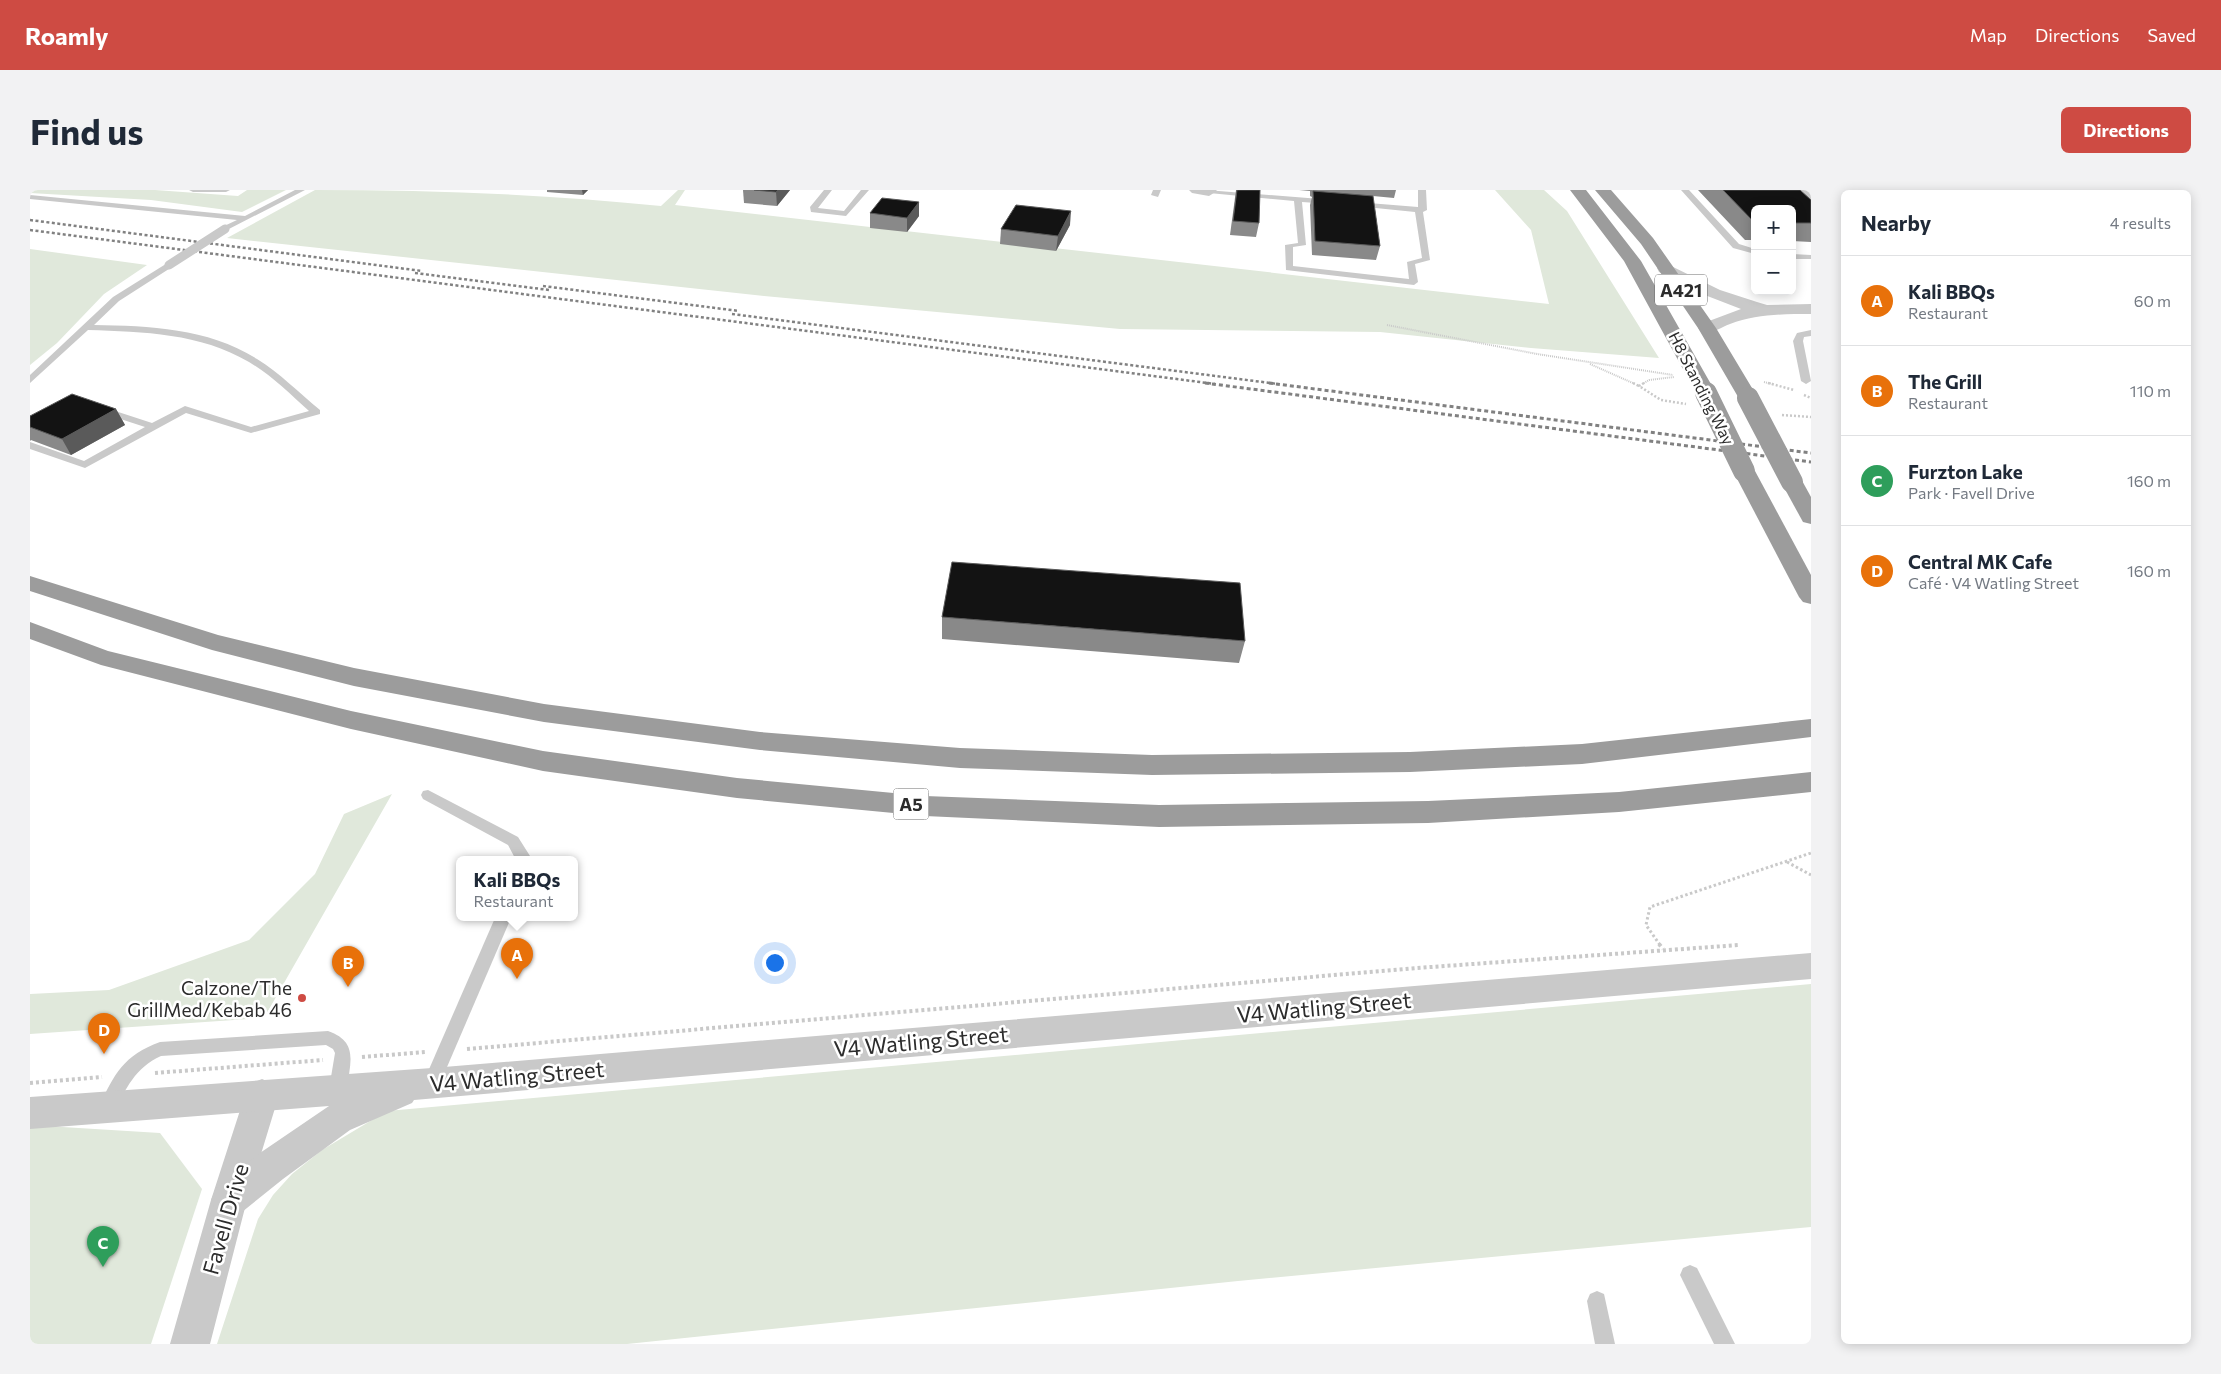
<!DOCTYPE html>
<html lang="en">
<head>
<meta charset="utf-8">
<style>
	:root { --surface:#fff; --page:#f2f2f3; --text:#1f2937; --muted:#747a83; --line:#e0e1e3; --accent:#ce4b43 }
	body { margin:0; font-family:Commissioner,sans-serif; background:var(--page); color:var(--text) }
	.controls { position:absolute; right:15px; top:15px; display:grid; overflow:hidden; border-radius:8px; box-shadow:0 2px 12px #0003 }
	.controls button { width:45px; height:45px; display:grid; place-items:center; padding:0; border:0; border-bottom:1px solid var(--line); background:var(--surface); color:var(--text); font:25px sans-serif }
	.you { position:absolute; left:744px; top:772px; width:18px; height:18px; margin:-12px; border:4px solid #fff; border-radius:50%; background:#1a73e8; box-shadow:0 0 0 8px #1a73e833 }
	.badge { display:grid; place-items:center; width:32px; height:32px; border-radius:50%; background:var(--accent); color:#fff; font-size:16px; font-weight:700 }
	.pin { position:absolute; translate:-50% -41px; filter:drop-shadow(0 1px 2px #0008) }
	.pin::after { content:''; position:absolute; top:26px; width:18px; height:15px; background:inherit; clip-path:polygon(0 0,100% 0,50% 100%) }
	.popup { position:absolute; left:426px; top:666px; width:122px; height:65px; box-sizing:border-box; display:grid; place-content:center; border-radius:8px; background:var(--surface); filter:drop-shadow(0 1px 4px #0005); font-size:16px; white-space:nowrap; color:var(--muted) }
	.popup b { font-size:19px; color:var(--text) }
	.popup::after { content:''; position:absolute; left:50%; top:100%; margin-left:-10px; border:10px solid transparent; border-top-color:var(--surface) }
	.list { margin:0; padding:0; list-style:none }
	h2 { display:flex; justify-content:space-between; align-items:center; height:65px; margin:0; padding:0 20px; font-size:21px }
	h2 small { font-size:16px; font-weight:400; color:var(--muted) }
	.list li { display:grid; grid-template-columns:32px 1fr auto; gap:15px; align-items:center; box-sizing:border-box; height:90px; padding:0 20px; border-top:1px solid var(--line) }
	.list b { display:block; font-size:19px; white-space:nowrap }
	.list p { margin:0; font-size:16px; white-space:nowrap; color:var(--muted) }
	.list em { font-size:16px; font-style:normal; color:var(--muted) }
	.map { position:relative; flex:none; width:1781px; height:1154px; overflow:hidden; border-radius:8px }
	header { display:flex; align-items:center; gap:30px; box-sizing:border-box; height:70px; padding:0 25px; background:var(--accent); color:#fff }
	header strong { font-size:24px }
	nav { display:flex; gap:28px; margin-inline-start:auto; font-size:18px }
	.intro { display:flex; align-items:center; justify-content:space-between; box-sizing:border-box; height:120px; padding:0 30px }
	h1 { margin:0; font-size:35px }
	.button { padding:12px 22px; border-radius:8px; background:var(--accent); color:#fff; font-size:18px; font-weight:700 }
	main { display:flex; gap:30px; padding:0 30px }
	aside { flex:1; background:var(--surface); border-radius:8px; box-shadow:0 2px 12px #0003 }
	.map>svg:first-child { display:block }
	.green { fill:#e0e8db }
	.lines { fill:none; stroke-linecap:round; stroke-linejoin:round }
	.path-far3 { stroke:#c9c9c9; stroke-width:2; stroke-dasharray:1 1; stroke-linecap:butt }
	.path-far2 { stroke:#c9c9c9; stroke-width:2.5; stroke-dasharray:2 2; stroke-linecap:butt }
	.path-far1 { stroke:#c9c9c9; stroke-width:3; stroke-dasharray:2.5 2.5; stroke-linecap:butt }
	.path { stroke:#c9c9c9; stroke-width:4; stroke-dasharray:3 3; stroke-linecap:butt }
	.service { fill:#c9c9c9; fill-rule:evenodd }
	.minor { fill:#c9c9c9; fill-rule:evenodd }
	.tertiary { fill:#c9c9c9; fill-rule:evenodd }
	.trunk { fill:#9c9c9c; fill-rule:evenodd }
	.rail-far1 { stroke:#818181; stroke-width:2.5; stroke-dasharray:3 2.5; stroke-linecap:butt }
	.rail { stroke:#818181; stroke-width:3; stroke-dasharray:4 3; stroke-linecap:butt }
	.service-bridge { stroke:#c9c9c9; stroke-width:9 }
	.trunk-bridge { stroke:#9c9c9c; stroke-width:22 }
	.wall { fill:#898989 }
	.shaded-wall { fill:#5a5a5a }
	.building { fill:#131313; stroke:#5a5a5a }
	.poi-dot { fill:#ce4b43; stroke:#fff; stroke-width:2 }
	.labels { text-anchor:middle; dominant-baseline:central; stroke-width:5; stroke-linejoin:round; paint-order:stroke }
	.far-street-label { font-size:16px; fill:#2c2c2c; stroke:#fff }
	.shield { fill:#fff; stroke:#6b6b6b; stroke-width:1 }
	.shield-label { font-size:18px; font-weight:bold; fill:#2c2c2c }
	.poi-label { font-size:19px; fill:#2c2c2c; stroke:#fff; text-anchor:end }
	.near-street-label { font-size:22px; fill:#2c2c2c; stroke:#fff }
</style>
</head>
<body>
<header>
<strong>Roamly</strong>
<nav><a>Map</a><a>Directions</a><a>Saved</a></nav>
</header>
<div class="intro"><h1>Find us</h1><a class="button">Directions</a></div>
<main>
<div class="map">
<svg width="1781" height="1154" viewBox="0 0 1781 1154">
	<rect width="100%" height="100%" fill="#fff"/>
	<g class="green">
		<path d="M0,0H125L208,6L217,0H256L212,22L121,10L0,3Z"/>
		<path d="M285,0C402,0 514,4 631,16L648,0H655L645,15L1519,114L1501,40L1465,0H1514L1537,21L1629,168L1501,158L1350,142L1090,139L734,106L197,48Z"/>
		<path d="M0,59L117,75L74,104L27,153L0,175Z"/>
		<path d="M362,604L234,828L0,844V804L79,800L219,750L285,684L314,624Z"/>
		<path d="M1781,794V1037L1208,1091L597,1154H187L228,1029L243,1005L262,984L292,960L357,921Z"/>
		<path d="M0,935L130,943L172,999L121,1154H0Z"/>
	</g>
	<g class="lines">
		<g class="path-far3">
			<path d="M1357,135L1507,164L1643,185"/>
			<path d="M1560,174L1605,194"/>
			<path d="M1734,192L1743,194"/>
			<path d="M1612,194L1619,190L1644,187"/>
		</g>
		<g class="path-far2">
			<path d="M1603,193L1609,196"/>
			<path d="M1614,193L1609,196L1631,210L1656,214"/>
			<path d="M1738,193L1764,200"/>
			<path d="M1774,205L1781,208"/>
			<path d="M1752,225L1781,227"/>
		</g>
		<g class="path-far1">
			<path d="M1757,672L1781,685"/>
			<path d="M1630,755L1616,735L1620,717L1781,663"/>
		</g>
		<g class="path">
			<path d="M1629,754L1633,759"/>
			<path d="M437,859L1387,778L1709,755"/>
			<path d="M332,867L396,862"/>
			<path d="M125,883L293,870"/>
			<path d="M0,893L72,887"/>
		</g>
		<g class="service">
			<path d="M159,0H200L196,2H163Z"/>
			<path d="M265,0H275L195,41H192V37L207,30L0,9V5L215,26Z"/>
			<path d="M794,0H802L788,18L814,21L831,0H839L816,26L781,22L780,17Z"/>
			<path d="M1123,0H1131L1128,7L1121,5Z"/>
			<path d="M1176,0L1303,10V14H1300L1272,12L1276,55L1263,57V76L1379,89L1377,72L1392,68L1385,22L1326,16L1322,14L1326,12L1388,17V0H1396L1397,20L1393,22L1400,70L1385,74L1388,92L1384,95L1256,80L1255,55L1268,53L1264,11L1179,3Z"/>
			<path d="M1651,0H1659L1709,54L1725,59V64L1703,58Z"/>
			<path d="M1762,64L1781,65V69H1762Z"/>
			<path d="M139,72L142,73V77L89,111L64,135C120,136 178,138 227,169C250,183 269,203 290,220V224L221,243L156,223L55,278L0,259V252L54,271L115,237L69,222L68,220L73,217L122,233L155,216L221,237L279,221C260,204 241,185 219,172C170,143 114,142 58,140L0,193V185L83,107Z"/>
			<path d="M1781,140V146L1774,147L1773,151L1781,191L1776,194L1771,191L1763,151L1767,143Z"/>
			<path d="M398,600L488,647L500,666V670H486L478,655L393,609L391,605L393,601Z"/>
			<path d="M465,728H481L408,898L402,901L396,898L393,893Z"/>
			<path d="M298,841C329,852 320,872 317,899L314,904L308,907L302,904L299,899L305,863L303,859L296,855L131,866C105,878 96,898 84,923L78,925L72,923L69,917C84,884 94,865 130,852Z"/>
			<path d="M1660,1075L1667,1078L1705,1154H1684L1650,1085L1653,1078Z"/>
			<path d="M1567,1101L1574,1104L1585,1154H1565L1557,1111L1560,1104Z"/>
		</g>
		<g class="minor">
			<path d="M1159,0H1186L1187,1L1179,6L1162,3Z"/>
			<path d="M1767,0H1781V12L1776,10Z"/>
			<path d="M1635,73L1690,100L1727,112L1737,115L1781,114V124C1753,124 1726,124 1700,134C1689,138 1682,145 1671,142L1668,138L1671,134L1711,119L1667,102L1629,82L1627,78L1629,74Z"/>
			<path d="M232,889L244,894L249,905L217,1010L180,1154H140L181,1010L215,905L220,894Z"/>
		</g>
		<path class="tertiary" d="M1781,763V789L384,910L382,913L320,940L253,989L212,1022L199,1028L186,1022L181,1010L186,998L227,965L299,916L0,939V907L402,878Z"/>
		<g class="trunk">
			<path d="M1540,0H1556L1611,71L1686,203L1683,207H1669L1666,203L1594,71Z"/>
			<path d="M1565,0H1581L1623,48L1686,138L1728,208L1725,212H1711L1668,138L1611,54Z"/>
			<path d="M1714,275L1721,277L1725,281L1781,385V414L1773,412L1769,407L1703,281L1707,277Z"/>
			<path d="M1762,286L1770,287L1781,307V334L1773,332L1751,292L1754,287Z"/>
			<path d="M0,386L188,445L324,478L514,514L730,542L930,558L1122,565L1380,562L1552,554L1781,529V547L1552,574L1380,582L1122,585L930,578L730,560L514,532L324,496L182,460L0,401Z"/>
			<path d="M0,432L78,461L321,521L513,561L707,588L895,606L1129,615L1398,611L1589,602L1781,582V602L1589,622L1398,633L1129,637L895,626L707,608L513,581L321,539L71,475L0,449Z"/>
		</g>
		<g class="rail-far1">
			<path d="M0,30L392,81"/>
			<path d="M0,40L1185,194"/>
			<path d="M385,83L519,100"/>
			<path d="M513,96L709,121"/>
			<path d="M702,124L1248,194"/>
		</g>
		<g class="rail">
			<path d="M1175,193L1781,272"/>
			<path d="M1239,193L1781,263"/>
		</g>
		<path class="service-bridge" d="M139,75L195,39"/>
		<g class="trunk-bridge">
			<path d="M1676,203L1714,281"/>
			<path d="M1718,208L1762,292"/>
		</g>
	</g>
	<g class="wall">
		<path d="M517,0H558L553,5L517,2Z"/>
		<path d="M713,0H760L747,16L714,13Z"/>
		<path d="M1206,0H1230L1229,33L1226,47L1200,45Z"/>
		<path d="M1269,0H1366L1364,8L1343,6L1350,56L1346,70L1282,65L1280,15L1282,7L1280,6V1Z"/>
		<path d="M1668,0H1770L1781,10V52L1762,51V19H1725V50H1715Z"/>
		<path d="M889,12V26L877,42L840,38V23Z"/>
		<path d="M1040,35L1026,61L970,54L971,39Z"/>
		<path d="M86,219L95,235L41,265L1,250L0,251V226Z"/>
		<path d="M912,427L1215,451L1209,473L912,449Z"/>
	</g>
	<g class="shaded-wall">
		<path d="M552,0H558L553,5Z"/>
		<path d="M748,0H760L747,16L746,2Z"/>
		<path d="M889,12V26L877,42V28Z"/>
		<path d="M1041,21L1040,35L1026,61L1028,46Z"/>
		<path d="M86,219L95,235L41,265L32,249Z"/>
	</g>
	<g class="building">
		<path d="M724,0H748L746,2Z"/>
		<path d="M1207,0H1230L1229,33L1203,31Z"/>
		<path d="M1693,0H1770L1781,10V33H1762V19H1725V32H1724Z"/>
		<path d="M1283,1L1343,6L1350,56L1285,51Z"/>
		<path d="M852,8L889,12L877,28L840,23Z"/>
		<path d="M986,15L1041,21L1028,46L971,39Z"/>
		<path d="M42,204L86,219L32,249L0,237V226Z"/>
		<path d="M922,372L1210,393L1215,451L912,427Z"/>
	</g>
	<circle class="poi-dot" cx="272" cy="808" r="5"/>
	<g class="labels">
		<g class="far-street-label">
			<text transform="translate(1672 198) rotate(63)">H8 Standing Way</text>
		</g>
		<g class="shield">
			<rect x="1625" y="84.5" width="52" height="31" rx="4"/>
			<rect x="863.5" y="598.5" width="35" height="31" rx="4"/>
		</g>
		<g class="shield-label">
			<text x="1651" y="100">A421</text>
			<text x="881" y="614">A5</text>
		</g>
		<g class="poi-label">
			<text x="262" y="797">Calzone/The<tspan x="262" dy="22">GrillMed/Kebab 46</tspan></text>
		</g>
		<g class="near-street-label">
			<text transform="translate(1294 817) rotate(-5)">V4 Watling Street</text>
			<text transform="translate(891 851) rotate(-5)">V4 Watling Street</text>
			<text transform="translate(487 886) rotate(-5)">V4 Watling Street</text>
			<text transform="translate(195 1029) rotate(-74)">Favell Drive</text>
		</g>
	</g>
</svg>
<div class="controls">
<button>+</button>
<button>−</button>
</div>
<div class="you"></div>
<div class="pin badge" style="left:487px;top:789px;background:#e8710a">A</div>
<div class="popup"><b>Kali BBQs</b>Restaurant</div>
<div class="pin badge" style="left:318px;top:797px;background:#e8710a">B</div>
<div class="pin badge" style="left:73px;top:1077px;background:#2e9e5b">C</div>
<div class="pin badge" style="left:74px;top:864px;background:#e8710a">D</div>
</div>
<aside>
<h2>Nearby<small>4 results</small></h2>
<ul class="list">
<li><span class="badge" style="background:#e8710a">A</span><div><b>Kali BBQs</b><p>Restaurant</p></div><em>60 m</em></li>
<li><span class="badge" style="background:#e8710a">B</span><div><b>The Grill</b><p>Restaurant</p></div><em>110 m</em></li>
<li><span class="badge" style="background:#2e9e5b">C</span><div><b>Furzton Lake</b><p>Park · Favell Drive</p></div><em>160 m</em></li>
<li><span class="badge" style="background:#e8710a">D</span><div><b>Central MK Cafe</b><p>Café · V4 Watling Street</p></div><em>160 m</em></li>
</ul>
</aside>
</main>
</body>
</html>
